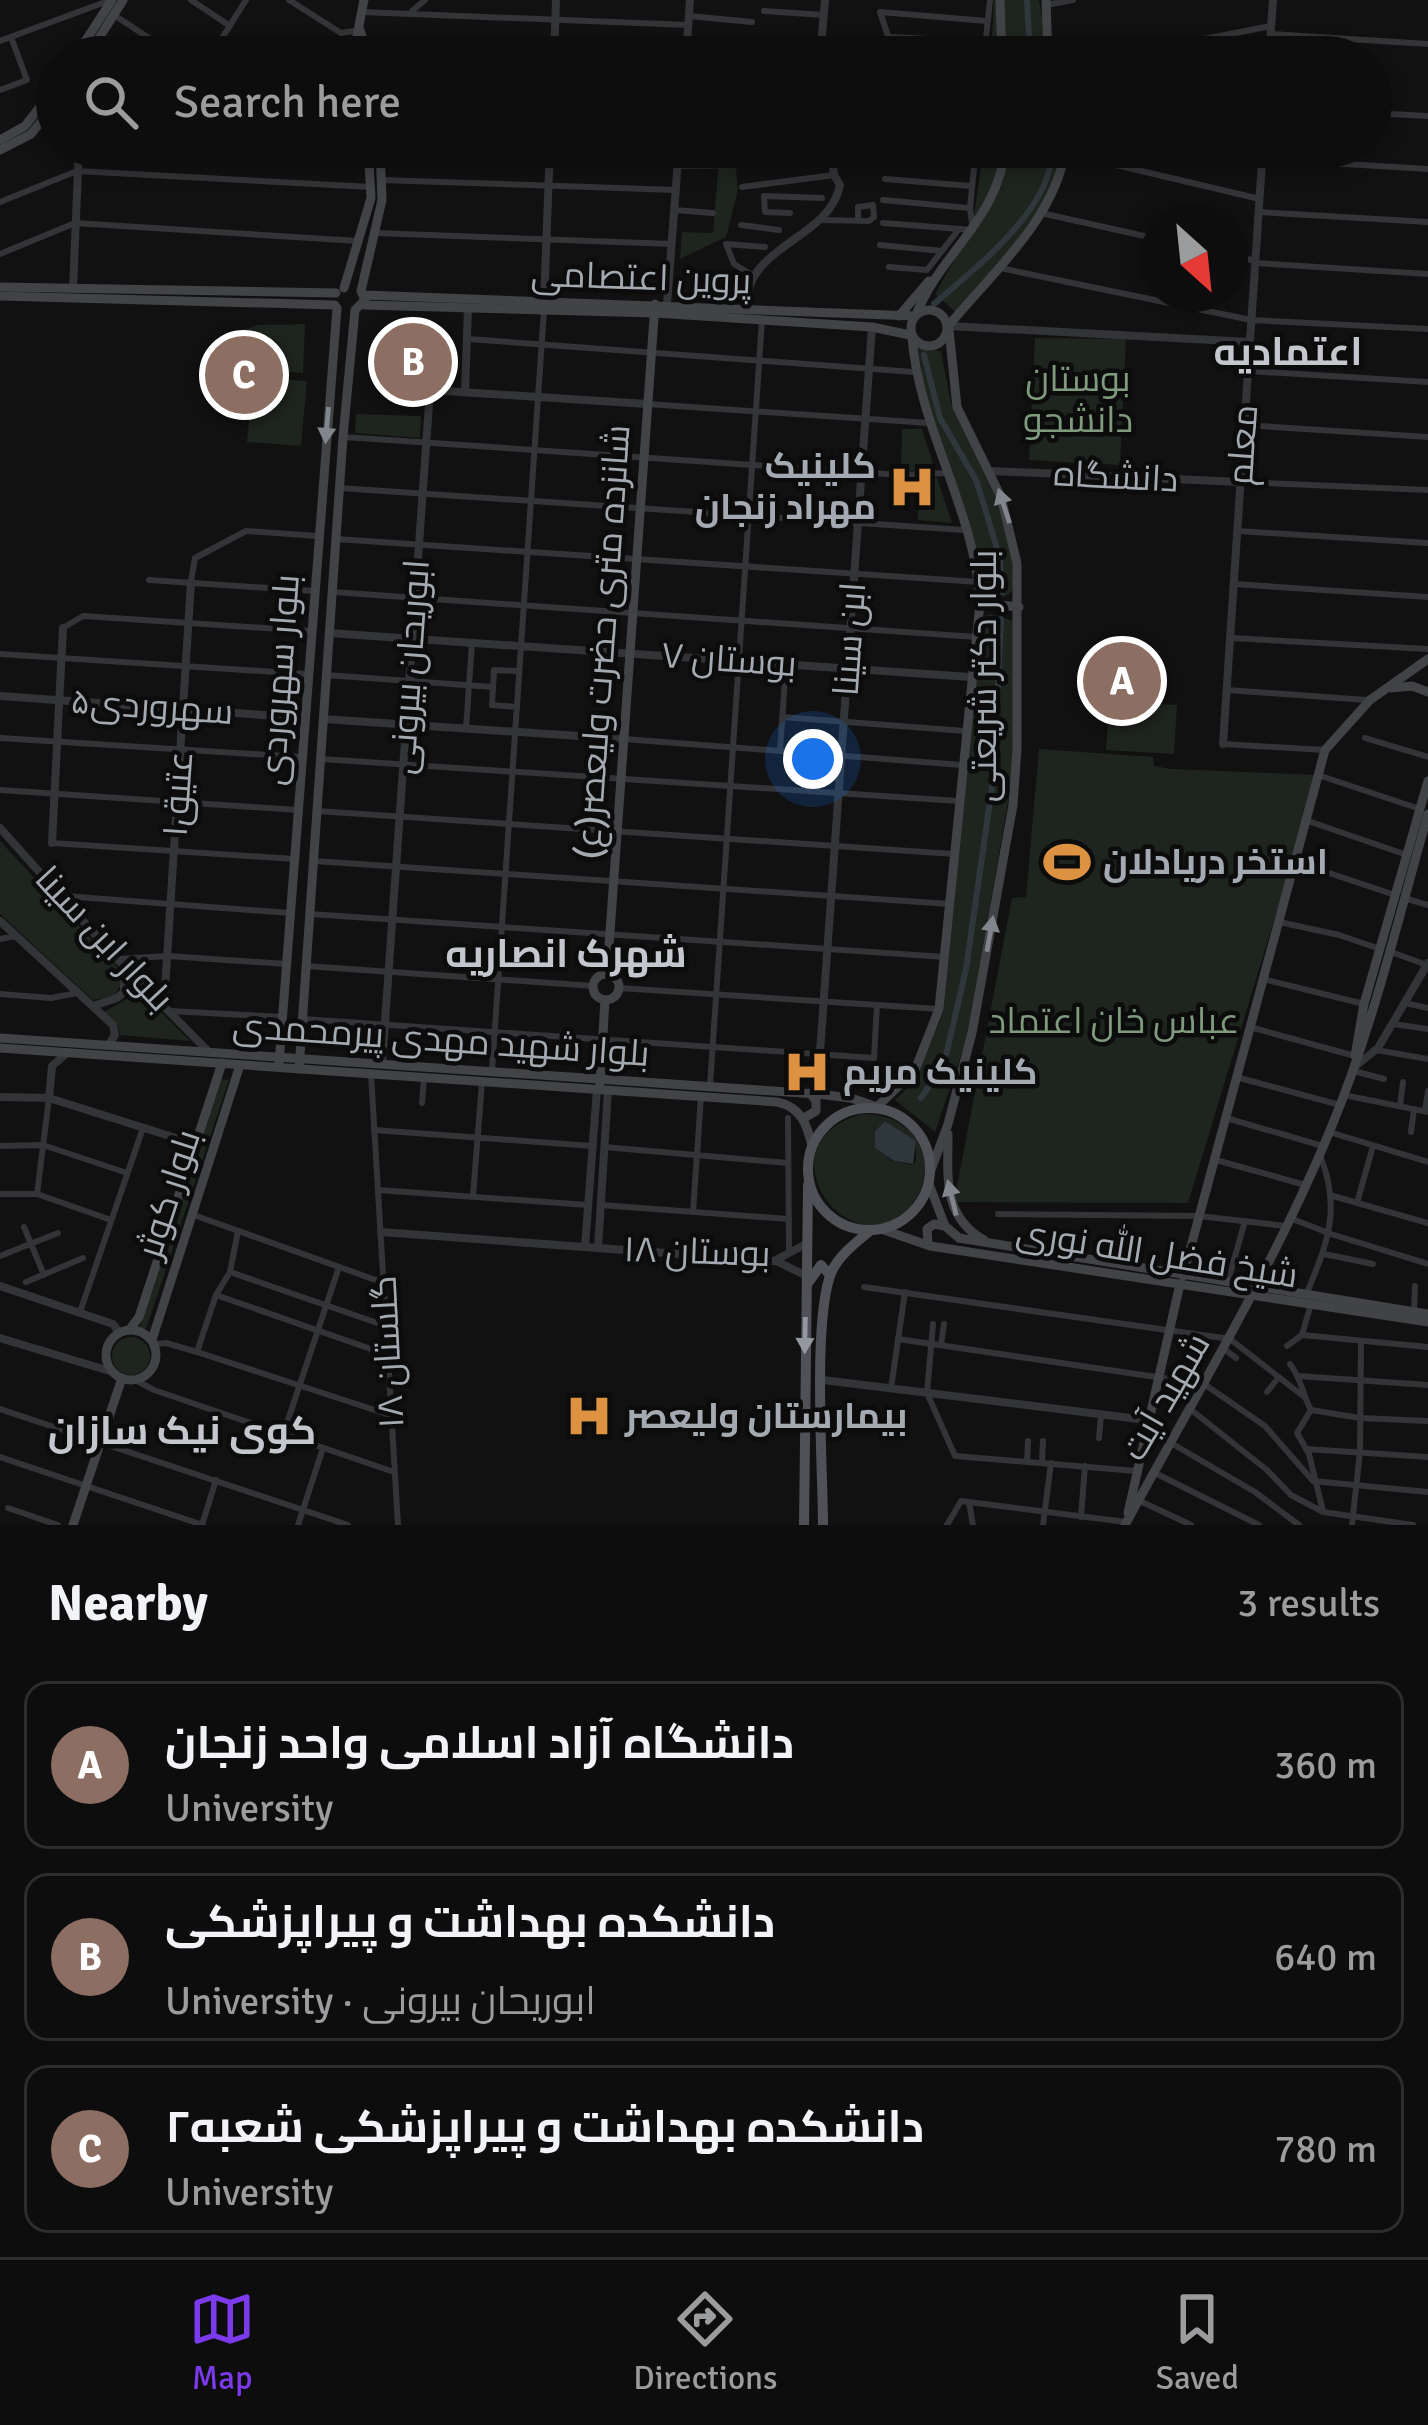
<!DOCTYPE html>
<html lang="en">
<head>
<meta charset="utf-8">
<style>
	:root { --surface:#0d0d0e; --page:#161617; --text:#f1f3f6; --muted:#9a9c9e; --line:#2d2d2e; --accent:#7c3aed }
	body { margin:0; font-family:Signika,Cairo,sans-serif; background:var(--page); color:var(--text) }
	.compass { position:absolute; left:1140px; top:204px; width:108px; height:108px; border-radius:50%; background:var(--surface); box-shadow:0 6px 18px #0003; rotate:153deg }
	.you { position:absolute; left:813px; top:759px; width:42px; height:42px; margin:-30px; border:9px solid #fff; border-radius:50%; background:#1a73e8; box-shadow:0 0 0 18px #1a73e833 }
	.badge { display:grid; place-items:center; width:78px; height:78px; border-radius:50%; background:var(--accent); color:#fff; font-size:39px; font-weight:700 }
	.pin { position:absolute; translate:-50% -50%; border:6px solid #fff; box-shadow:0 3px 12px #0006 }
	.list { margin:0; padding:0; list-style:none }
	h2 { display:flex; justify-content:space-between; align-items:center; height:156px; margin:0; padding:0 48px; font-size:51px }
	h2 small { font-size:39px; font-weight:400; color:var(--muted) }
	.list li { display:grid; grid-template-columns:78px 1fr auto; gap:36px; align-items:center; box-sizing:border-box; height:168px; margin:0 24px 24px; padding:0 24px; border:3px solid var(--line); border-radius:24px }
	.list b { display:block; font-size:45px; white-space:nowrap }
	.list p { margin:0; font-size:39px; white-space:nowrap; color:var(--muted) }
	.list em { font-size:39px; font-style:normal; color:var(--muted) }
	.icon { flex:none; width:66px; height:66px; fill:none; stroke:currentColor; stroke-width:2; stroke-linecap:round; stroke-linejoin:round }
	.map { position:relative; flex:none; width:1428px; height:1525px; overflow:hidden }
	.search { position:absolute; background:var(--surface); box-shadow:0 6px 18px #0003; left:36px; right:36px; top:36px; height:132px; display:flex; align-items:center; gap:30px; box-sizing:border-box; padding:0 42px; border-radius:66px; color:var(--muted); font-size:45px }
	.sheet { height:732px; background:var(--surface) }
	nav { display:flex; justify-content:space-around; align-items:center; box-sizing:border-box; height:168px; border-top:3px solid var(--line); background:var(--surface); font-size:33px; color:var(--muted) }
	nav a { display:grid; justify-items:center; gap:6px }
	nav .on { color:var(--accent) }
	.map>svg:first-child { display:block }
	.green { fill:#1e241e; fill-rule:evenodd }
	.water { fill:#2e373b }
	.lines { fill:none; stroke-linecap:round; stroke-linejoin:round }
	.canal { stroke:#2e373b; stroke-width:6 }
	.minor { stroke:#333437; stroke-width:6 }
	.tertiary { stroke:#333437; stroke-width:8 }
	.secondary { stroke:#414347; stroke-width:9 }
	.primary { stroke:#4f5156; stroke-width:10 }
	.oneway { fill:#81868c }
	.oneway2 { fill:#93989f }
	.labels { text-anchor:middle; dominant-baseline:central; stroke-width:9; stroke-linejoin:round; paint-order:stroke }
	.street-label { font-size:36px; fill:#a4aab1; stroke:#0c0c0d }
	.park-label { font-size:36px; fill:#7f9a7d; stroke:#0c0c0d }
	.poi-label { font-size:36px; font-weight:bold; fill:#a4aab1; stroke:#0c0c0d; text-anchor:start }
	.neighbourhood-label { font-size:39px; font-weight:bold; fill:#c4c8ce; stroke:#0c0c0d }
</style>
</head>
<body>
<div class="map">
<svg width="1428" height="1525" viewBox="0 0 1428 1525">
	<rect width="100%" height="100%" fill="#111112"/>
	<g class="green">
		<path d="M994,0H1039L1049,57H991Z"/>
		<path d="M720,147H734L738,190L726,237L680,259L682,232L713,233Z"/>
		<path d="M984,147H1066L1049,200L958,314L935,294L972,229Z"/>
		<path d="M305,324L303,373L243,369L242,354L266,351L267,336L242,334L243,330L258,325Z"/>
		<path d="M1035,338L1126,339L1120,465L1029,460Z"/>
		<path d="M918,349L941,351L951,403L997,496L1013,559L1014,589L1005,597L989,593L986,586L926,403Z"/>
		<path d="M253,377L307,381L301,446L247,442Z"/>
		<path d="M356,414L421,416L420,438L355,433Z"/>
		<path d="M902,429H922L935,470L901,471Z"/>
		<path d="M918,478H937L952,523L918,520Z"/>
		<path d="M990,614L1014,621L1013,772L968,1035L935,1132L895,1100L914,1081L943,1013L978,646L984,616Z"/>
		<path d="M1109,701L1177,705L1174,754L1106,750Z"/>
		<path d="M1039,749L1153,757L1154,766L1171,769L1318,775L1188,1203L954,1202L1012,898L1026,897Z"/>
		<path d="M0,841L120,970L121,984L114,996L93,1000L0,914Z"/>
		<path d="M133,984L190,1041L120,1035L117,1024L104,1012L127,999Z"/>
		<path d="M220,1079L229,1080L146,1329L140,1327Z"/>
		<path d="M863,1114C889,1114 913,1125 922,1151C928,1169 924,1189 912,1204C851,1277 755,1141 863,1114ZM885,1121L916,1141V1161L912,1165L893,1161L875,1148V1131Z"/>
		<circle cx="131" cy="1356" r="19"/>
	</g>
	<path class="water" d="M885,1121L916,1141L913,1164L894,1161L875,1148V1131Z"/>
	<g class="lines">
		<g class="canal">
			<path d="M1027,0L1030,57"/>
			<path d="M934,304C975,268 1057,206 1051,147"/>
			<path d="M924,355L940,418L976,480L984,505L1000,559L1002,592"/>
			<path d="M921,1098L944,1064L966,969L994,773L1001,619"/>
		</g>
		<g class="minor">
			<path d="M191,0L230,26"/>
			<path d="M289,0L341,33L360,30"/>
			<path d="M1046,5L1073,0"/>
			<path d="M412,11L425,0"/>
			<path d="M764,11L824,15"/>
			<path d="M362,12L688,25"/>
			<path d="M114,15L178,57"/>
			<path d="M689,16L752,22"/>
			<path d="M1271,34L1428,44"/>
			<path d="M891,37L1001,43"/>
			<path d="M0,41L108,1"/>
			<path d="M210,57L246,0"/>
			<path d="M895,57L880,12L987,21"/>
			<path d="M984,57L990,0"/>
			<path d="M1112,57L1271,26"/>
			<path d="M0,90L27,80L11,37"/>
			<path d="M1371,113L1428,116"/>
			<path d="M1065,153L1260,199"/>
			<path d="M882,156L974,164"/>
			<path d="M1263,159L1428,169"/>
			<path d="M677,166L743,165L883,149"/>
			<path d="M885,179L971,186"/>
			<path d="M382,180L676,190"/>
			<path d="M742,187L834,175"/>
			<path d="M883,200L969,208"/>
			<path d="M0,202L77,171L371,187"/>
			<path d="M674,210L713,213"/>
			<path d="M1259,212L1428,222"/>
			<path d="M790,213L765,212L764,196L822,198"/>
			<path d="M1041,213L1158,239"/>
			<path d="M819,220L869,221L874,217L873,205L858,207V221"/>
			<path d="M883,223L973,230L970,208L976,147"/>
			<path d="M741,225L779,230"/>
			<path d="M375,233L672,244"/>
			<path d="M880,245L942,251"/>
			<path d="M0,254L75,223L358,241"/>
			<path d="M1230,255L1256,261"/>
			<path d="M1256,263L1428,274"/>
			<path d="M889,267L927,270L959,229"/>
			<path d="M1000,268L1251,320L1428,329"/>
			<path d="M752,275L734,264L726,244L765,247"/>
			<path d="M468,339L914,372"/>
			<path d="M1248,371L1428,382"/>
			<path d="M647,404L929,423"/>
			<path d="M1245,425L1428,437"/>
			<path d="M344,437L900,475L945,473"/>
			<path d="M1241,482L1428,490"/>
			<path d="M339,488L964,530"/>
			<path d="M1238,531L1428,543"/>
			<path d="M336,539L979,582"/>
			<path d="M149,580L314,591"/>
			<path d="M191,581L195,558L246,531L318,536"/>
			<path d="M1234,584L1428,597"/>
			<path d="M333,592L976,637"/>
			<path d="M63,628L83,616L311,631"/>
			<path d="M1231,638L1428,649"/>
			<path d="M0,654L307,674"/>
			<path d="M326,675L493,687"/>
			<path d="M1227,690L1367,700"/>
			<path d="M517,707L492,705L494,670L519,671"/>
			<path d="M782,717L965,731"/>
			<path d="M466,729L472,642"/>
			<path d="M0,738L301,757"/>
			<path d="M1365,738L1428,757"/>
			<path d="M624,739L962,765"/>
			<path d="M1223,744L1325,750"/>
			<path d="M780,750L786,664"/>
			<path d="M321,759L958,801"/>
			<path d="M1318,775L1420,809"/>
			<path d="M0,790L298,810"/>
			<path d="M317,811L954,854"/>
			<path d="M1308,821L1407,855"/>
			<path d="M52,843L294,859"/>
			<path d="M314,861L950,904"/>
			<path d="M1296,862L1395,895"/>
			<path d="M64,896L290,913"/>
			<path d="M1404,898L1428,905"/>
			<path d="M310,914L945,957"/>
			<path d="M1279,922L1339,935L1380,949"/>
			<path d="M0,939L16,936"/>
			<path d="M1391,952L1427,965"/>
			<path d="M117,959L168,956L286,964"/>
			<path d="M306,966L594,986"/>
			<path d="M1263,979L1364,1004"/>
			<path d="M619,988L939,1009"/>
			<path d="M0,994L51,998L77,993"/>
			<path d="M1405,1003L1428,1008"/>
			<path d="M170,1011L282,1017"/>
			<path d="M303,1019L874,1058L877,1005"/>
			<path d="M1393,1024L1428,1029"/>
			<path d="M1250,1027L1355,1056"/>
			<path d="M1376,1050L1428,1059"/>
			<path d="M492,1071L544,310"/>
			<path d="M1354,1071L1384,1079"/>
			<path d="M371,1074L398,1525"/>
			<path d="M1236,1077L1340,1105"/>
			<path d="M710,1086L762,320"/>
			<path d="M1344,1095L1428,1112"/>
			<path d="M422,1103L424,1078"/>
			<path d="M1400,1106L1403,1082"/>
			<path d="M1425,1111L1428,1091"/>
			<path d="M788,1118L789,1252"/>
			<path d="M1226,1118L1323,1146"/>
			<path d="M374,1130L592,1146"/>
			<path d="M1329,1132L1428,1162"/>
			<path d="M1411,1132L1414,1109"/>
			<path d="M0,1146L43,1145L127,1173"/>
			<path d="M604,1147L788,1163"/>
			<path d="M1216,1160L1305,1185"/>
			<path d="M378,1190L588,1205"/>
			<path d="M0,1194H37L111,1220"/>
			<path d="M37,1194L49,1098"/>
			<path d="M473,1196L482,1082"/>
			<path d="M1333,1196L1428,1223"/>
			<path d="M1357,1203L1373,1146"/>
			<path d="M601,1205L789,1219"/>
			<path d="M693,1212L701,1097"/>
			<path d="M191,1214L384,1283"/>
			<path d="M998,1214L1199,1216L1286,1226"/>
			<path d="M1290,1218L1331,1234L1428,1264"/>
			<path d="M24,1227L44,1275"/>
			<path d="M1324,1254L1373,1264"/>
			<path d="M0,1256L58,1233"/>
			<path d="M230,1272L386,1326"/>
			<path d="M1228,1281L1245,1221"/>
			<path d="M26,1282L83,1258"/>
			<path d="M864,1287L1230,1339L1303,1396"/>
			<path d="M216,1295L391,1356"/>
			<path d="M1306,1295C1327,1244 1342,1210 1320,1155"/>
			<path d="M80,1312L143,1128"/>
			<path d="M1414,1312L1415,1286"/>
			<path d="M933,1324L927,1393L955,1456L1136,1471"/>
			<path d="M1302,1335L1428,1347"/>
			<path d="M898,1339L1204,1384L1265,1426L1313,1481L1428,1492"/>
			<path d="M155,1344L166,1343L197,1352L393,1416"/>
			<path d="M941,1345L944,1324"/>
			<path d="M1287,1346L1302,1335L1311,1304"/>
			<path d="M1224,1349L1236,1358"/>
			<path d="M197,1352L216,1295L230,1272L238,1231"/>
			<path d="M1290,1364C1302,1379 1302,1394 1311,1410"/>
			<path d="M1298,1376L1428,1385"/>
			<path d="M135,1380L154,1390L394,1472"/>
			<path d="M891,1388L905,1292"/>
			<path d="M1267,1392L1279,1377"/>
			<path d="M0,1409L348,1525"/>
			<path d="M1190,1409L1267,1470L1291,1495L1323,1512L1413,1525"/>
			<path d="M1311,1410L1360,1418L1428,1421"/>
			<path d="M1311,1410L1297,1433L1309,1454L1323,1511"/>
			<path d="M283,1435L339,1267"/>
			<path d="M1099,1438L1101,1415"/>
			<path d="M1171,1443L1255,1492L1299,1525"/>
			<path d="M1306,1449L1428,1457"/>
			<path d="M0,1457L203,1525"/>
			<path d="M1027,1461L1028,1441"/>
			<path d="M1042,1462L1043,1441"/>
			<path d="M1155,1473L1259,1525"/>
			<path d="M1140,1501L1191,1525"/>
			<path d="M969,1502L973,1525"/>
			<path d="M8,1508L58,1525"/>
			<path d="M1081,1517L1085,1466"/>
			<path d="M202,1525L216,1480"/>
			<path d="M298,1525L323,1448"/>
			<path d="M947,1525L961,1501L1126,1522"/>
			<path d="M1043,1525L1051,1463"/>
			<path d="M1352,1525L1360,1451L1361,1341"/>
		</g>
		<g class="tertiary">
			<path d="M554,57L556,0"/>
			<path d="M686,57L690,0"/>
			<path d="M820,57L825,0"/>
			<path d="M1269,57L1273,0"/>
			<path d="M73,289L79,147"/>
			<path d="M544,301L550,147"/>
			<path d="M667,304L679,147"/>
			<path d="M746,309C744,244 829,241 840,185L834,175L830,147"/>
			<path d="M949,326L1250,342"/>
			<path d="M465,392L468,308"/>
			<path d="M991,471L1241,482"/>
			<path d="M329,633L971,677"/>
			<path d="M0,696L304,718"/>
			<path d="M323,719L623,739"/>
			<path d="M1223,744L1263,147"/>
			<path d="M0,828L117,959L207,1050"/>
			<path d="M52,843L63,628"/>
			<path d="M0,921L113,1025L115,1035L109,1044"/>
			<path d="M164,1005L191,582"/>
			<path d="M93,1006L117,998L124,992V970"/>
			<path d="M382,1064L430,390L647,404"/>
			<path d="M1357,1065L1378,1048L1428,963"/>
			<path d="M817,1094L872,327"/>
			<path d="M0,1097L49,1098L195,1144"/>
			<path d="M49,1098L52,1066L67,1053"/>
			<path d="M381,1232L774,1261L806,1244"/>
			<path d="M585,1247L597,1089"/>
			<path d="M598,1248L608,1090"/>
			<path d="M776,1261L805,1275"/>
			<path d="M0,1286L113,1324L119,1332"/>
			<path d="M0,1338L113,1372"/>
			<path d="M823,1380L1147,1420"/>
		</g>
		<g class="secondary">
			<path d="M1000,0L1002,57"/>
			<path d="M1046,0L1048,57"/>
			<path d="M360,30L368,57"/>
			<path d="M75,57L112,0"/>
			<path d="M87,57L123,0"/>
			<path d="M357,57L355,46L364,0"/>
			<path d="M0,140L25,126L57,85"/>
			<path d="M0,150L31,134L57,102"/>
			<path d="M0,287L336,293"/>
			<path d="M344,288L371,198L368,147"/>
			<path d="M364,295L915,316"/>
			<path d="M0,296L335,305"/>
			<path d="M364,305L654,313L872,327L910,335"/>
			<circle cx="929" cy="328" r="18"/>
			<path d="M916,315C940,253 1000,218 1005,147"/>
			<path d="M899,316L929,281"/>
			<path d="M949,325C993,272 1056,218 1066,147"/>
			<path d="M980,603L1019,607"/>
			<path d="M1391,688L1412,686L1428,692"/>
			<path d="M607,974L655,304"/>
			<circle cx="606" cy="987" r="13"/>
			<path d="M0,1038L817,1094L851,1098L877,1107L915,1070L939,1009L980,603C976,512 919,429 912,337"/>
			<path d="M0,1048L777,1102C801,1107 807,1124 812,1146"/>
			<path d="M1355,1056L1364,1004L1428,781"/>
			<path d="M279,1063L337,308"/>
			<path d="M299,1069L343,437L355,310L365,300L361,291L382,200L380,147"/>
			<path d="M600,1084L605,1000"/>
			<path d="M804,1118L816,1111V1101L810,1093"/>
			<path d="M948,1134C948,1177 942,1216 984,1240"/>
			<path d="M931,1170L948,1124L972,1033L1013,805L1017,749V563L1001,497L957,407L949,330"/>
			<path d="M929,1184L945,1226L959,1238L1428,1314"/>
			<path d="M881,1229L930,1246L1428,1322"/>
			<path d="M928,1244L927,1229L934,1224L945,1226"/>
			<path d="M1183,1276L1325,750L1370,700L1428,659"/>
			<path d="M130,1329L139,1317L222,1063"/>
			<circle cx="131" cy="1355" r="25"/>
			<path d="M152,1340L240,1065"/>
			<path d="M1128,1513L1180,1284"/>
			<path d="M73,1525L122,1378"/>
			<path d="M1125,1525C1196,1394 1274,1267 1331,1128C1373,1027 1398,919 1428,814"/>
		</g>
		<g class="primary">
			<circle cx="869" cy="1169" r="61"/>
			<path d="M808,1283L821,1265L830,1275"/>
			<path d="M804,1525L808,1185"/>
			<path d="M823,1525C823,1470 812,1315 832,1271C840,1254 857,1242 871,1230"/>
		</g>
	</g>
	<defs><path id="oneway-solid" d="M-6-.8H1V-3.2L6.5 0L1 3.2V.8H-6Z" transform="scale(3)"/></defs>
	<g class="oneway">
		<use href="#oneway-solid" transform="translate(327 425) rotate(95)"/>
		<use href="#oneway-solid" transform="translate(1004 506) rotate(-108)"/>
		<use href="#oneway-solid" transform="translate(990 934) rotate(-80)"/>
		<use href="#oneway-solid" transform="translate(952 1198) rotate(-104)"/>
	</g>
	<use class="oneway2" href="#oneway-solid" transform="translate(805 1335) rotate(91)"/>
	<defs>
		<symbol id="hospital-bare" viewBox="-9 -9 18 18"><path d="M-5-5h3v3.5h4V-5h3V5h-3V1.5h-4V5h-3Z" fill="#dc9240" stroke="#0c0c0d" stroke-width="2.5" paint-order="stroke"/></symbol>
		<symbol id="stadium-bare" viewBox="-9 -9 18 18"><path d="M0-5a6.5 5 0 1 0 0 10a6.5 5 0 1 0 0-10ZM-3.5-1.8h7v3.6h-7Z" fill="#dc9240" stroke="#0c0c0d" stroke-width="2.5" paint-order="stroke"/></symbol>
	</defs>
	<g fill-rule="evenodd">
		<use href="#hospital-bare" x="879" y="454" width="66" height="66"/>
		<use href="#stadium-bare" x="1034" y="829" width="66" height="66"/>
		<use href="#hospital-bare" x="774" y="1039" width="66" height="66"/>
		<use href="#hospital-bare" x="556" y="1383" width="66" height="66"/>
	</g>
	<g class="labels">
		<g class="street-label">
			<text transform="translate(641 278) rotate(2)">پروین اعتصامی</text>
			<text transform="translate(1243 445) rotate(-86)">معلم</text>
			<text transform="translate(1116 477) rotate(3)">دانشگاه</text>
			<text transform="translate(850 639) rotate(-86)">ابن سینا</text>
			<text transform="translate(603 642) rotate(-86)">شانزده متری حضرت ولیعصر(ع)</text>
			<text transform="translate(729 660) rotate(4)">بوستان ۷</text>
			<text transform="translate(410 667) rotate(-86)">ابوریحان بیرونی</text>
			<text transform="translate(984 676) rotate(-90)">بلوار دکتر شریعتی</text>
			<text transform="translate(280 680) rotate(-86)">بلوار سهروردی</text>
			<text transform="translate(152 707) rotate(4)">سهروردی۵</text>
			<text transform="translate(178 794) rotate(-86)">عتیق۱</text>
			<text transform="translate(104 939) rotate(47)">بلوار ابن سینا</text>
			<text transform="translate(441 1040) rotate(4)">بلوار شهید مهدی پیرمحمدی</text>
			<text transform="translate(169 1194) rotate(-72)">بلوار کوثر</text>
			<text transform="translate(697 1252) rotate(2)">بوستان ۱۸</text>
			<text transform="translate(1157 1254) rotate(9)">شیخ فضل الله نوری</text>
			<text transform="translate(388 1352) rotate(-93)">گلستان ۱۸</text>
			<text transform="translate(1166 1397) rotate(-60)">شهید آیت</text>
		</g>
		<g class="park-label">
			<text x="1078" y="379">بوستان<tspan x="1078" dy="41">دانشجو</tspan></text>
			<text x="1114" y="1021">عباس خان اعتماد</text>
		</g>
		<g class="poi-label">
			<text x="876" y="466" text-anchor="end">کلینیک<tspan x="876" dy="41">مهراد زنجان</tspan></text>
			<text x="1103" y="862">استخر دریادلان</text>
			<text x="843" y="1072">کلینیک مریم</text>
			<text x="625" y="1416">بیمارستان ولیعصر</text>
		</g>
		<g class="neighbourhood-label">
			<text x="1288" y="352">اعتمادیه</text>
			<text x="566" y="954">شهرک انصاریه</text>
			<text x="182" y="1431">کوی نیک سازان</text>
		</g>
	</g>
</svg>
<svg class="compass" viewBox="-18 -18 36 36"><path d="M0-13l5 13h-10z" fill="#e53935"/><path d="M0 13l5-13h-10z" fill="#9a9c9e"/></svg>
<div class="you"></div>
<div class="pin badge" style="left:1122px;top:681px;background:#8d6e63">A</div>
<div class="pin badge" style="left:413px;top:362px;background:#8d6e63">B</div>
<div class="pin badge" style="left:244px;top:375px;background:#8d6e63">C</div>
<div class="search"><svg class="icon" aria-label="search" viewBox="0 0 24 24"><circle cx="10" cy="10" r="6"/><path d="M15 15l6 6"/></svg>Search here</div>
</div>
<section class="sheet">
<h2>Nearby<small>3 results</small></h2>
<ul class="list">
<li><span class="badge" style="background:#8d6e63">A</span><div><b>دانشگاه آزاد اسلامی واحد زنجان</b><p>University</p></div><em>360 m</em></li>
<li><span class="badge" style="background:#8d6e63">B</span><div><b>دانشکده بهداشت و پیراپزشکی</b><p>University · ابوریحان بیرونی</p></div><em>640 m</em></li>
<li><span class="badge" style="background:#8d6e63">C</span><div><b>دانشکده بهداشت و پیراپزشکى شعبه۲</b><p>University</p></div><em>780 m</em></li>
</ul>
</section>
<nav>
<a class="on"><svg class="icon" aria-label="map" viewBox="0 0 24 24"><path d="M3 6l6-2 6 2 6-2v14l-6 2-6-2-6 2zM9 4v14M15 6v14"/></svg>Map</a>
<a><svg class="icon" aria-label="directions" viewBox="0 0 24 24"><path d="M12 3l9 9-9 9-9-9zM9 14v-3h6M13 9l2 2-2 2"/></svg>Directions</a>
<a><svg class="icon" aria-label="saved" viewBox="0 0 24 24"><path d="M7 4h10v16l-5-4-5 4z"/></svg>Saved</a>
</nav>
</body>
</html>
